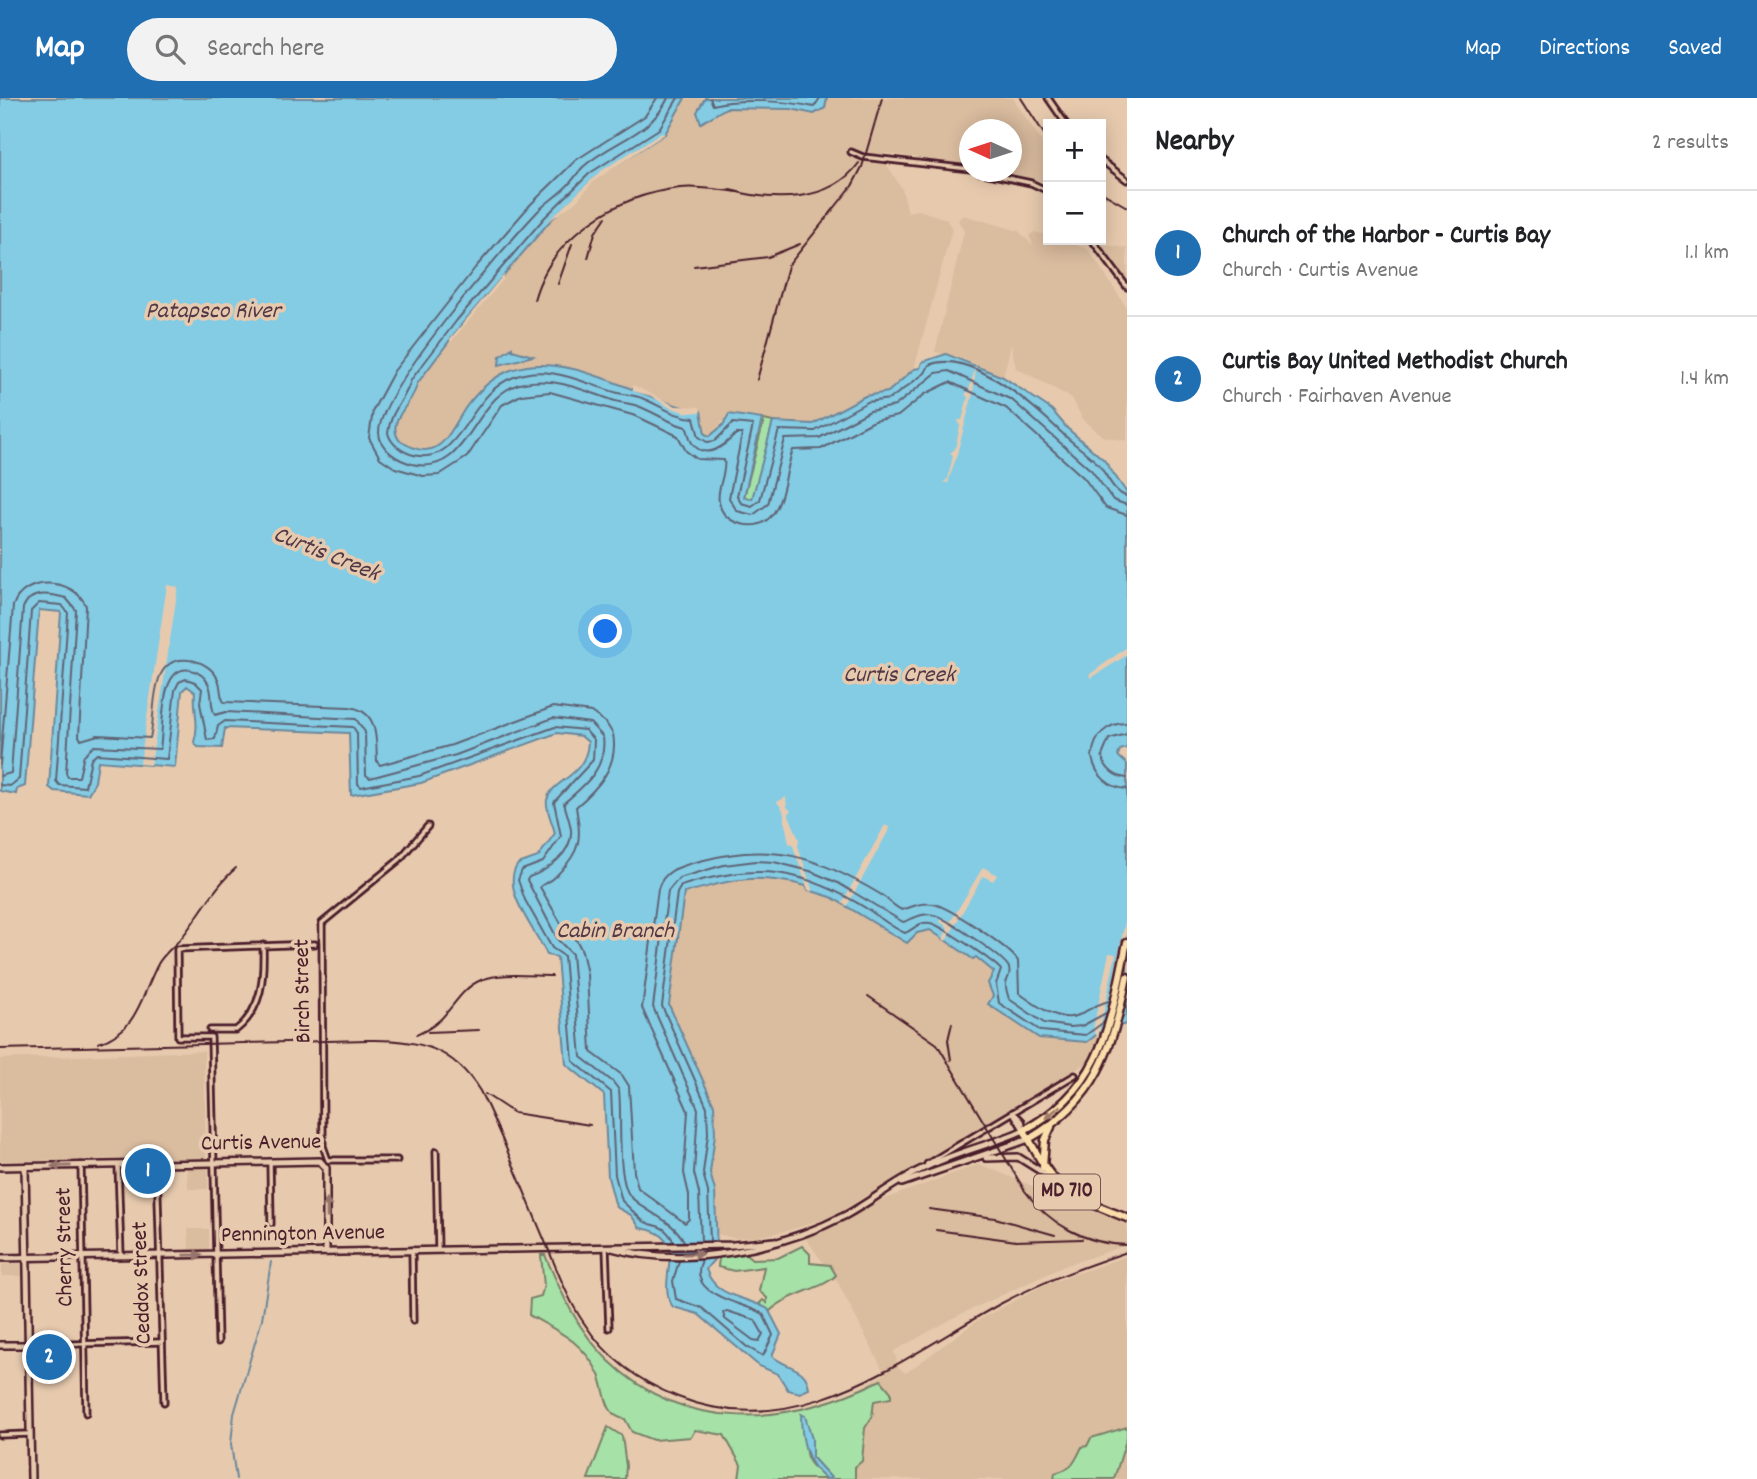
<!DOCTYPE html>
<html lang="en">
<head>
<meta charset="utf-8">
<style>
	:root { --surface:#fff; --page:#f2f2f2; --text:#202124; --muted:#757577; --line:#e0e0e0; --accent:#1f6fb2 }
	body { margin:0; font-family:Dekko,sans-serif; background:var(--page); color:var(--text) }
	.controls { position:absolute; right:21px; top:21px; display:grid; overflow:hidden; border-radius:0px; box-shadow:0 4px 18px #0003 }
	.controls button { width:63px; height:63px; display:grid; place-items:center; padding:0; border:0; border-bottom:2px solid var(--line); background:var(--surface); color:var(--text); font:35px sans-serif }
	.compass { position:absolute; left:959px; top:21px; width:63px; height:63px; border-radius:50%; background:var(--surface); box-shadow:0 4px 18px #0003; rotate:273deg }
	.you { position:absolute; left:606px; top:534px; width:24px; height:24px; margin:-18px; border:5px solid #fff; border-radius:50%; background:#1a73e8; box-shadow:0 0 0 10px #1a73e833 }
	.badge { display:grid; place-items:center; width:46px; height:46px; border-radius:50%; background:var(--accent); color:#fff; font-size:23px; font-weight:700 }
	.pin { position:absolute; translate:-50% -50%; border:4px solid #fff; box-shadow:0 2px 7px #0006 }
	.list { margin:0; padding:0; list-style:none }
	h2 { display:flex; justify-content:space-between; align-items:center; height:91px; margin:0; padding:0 28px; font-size:30px }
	h2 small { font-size:23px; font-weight:400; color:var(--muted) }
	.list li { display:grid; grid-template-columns:46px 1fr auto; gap:21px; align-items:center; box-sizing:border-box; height:126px; padding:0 28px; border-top:2px solid var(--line) }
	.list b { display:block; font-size:26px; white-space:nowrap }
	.list p { margin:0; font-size:23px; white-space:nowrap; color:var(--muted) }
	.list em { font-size:23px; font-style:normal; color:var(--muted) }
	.icon { flex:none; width:38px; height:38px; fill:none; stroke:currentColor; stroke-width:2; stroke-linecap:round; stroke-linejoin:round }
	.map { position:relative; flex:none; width:1127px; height:1381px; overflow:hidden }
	header { display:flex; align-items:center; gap:42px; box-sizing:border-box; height:98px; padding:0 35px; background:var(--accent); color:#fff }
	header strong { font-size:33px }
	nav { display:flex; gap:38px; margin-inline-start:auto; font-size:24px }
	.search { width:490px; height:63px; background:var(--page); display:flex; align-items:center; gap:18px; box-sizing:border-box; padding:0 24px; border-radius:38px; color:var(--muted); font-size:26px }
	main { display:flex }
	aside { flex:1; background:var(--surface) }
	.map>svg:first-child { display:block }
	.built { fill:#dabc9f }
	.green { fill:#a6e1a7; stroke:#788069; stroke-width:2 }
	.water { fill:#83cce4; stroke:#6c879a; stroke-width:2 }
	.pier { fill:#e7caae }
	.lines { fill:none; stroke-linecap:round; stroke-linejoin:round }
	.shore { stroke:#616475; stroke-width:2 }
	.stream { stroke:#6c879a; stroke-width:2 }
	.street-casing { stroke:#4a1f2b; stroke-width:9 }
	.secondary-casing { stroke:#4a1f2b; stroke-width:10 }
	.primary-casing { stroke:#4a1f2b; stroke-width:11 }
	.street { stroke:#e7caae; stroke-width:3.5 }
	.secondary { stroke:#e7caae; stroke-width:5 }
	.primary { stroke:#f9deab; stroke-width:6 }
	.rail { stroke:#4a1f2b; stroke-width:2 }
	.oneway { fill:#a27e6b }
	.oneway2 { fill:#98746c }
	.labels { text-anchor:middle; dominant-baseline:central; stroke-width:7; stroke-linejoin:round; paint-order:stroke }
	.shield { fill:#e7caae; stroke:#795252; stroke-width:2 }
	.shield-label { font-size:21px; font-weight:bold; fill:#4a1f2b }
	.street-label { font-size:23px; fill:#4a1f2b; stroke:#e7caae }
	.water-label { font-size:24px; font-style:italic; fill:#533947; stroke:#e7caae }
</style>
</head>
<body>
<header>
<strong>Map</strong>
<div class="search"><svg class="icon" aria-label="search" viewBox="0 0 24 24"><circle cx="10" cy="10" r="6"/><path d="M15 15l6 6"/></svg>Search here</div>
<nav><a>Map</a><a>Directions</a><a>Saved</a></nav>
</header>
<main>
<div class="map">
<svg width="1127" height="1381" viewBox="0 0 1127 1381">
	<rect width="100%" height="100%" fill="#e7caae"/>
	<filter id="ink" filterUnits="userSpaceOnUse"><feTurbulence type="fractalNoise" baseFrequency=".0143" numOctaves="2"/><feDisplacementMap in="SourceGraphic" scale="14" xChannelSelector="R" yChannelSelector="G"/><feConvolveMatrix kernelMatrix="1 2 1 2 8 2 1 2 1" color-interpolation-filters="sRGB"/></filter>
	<g filter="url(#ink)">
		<g class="built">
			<path d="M685,0H1013L1048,53V85L1005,74H1012V32H970L969,67L884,55L887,67L902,91L908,114L919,112L946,121L952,131L914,271L888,294L865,298L813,326L773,324L729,316L710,338L705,337L701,313H687L636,291L590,276L511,272L484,288L448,342L434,351L415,350L399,342L395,329L402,311L415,296L417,286L462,226L550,123L594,81L675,19Z"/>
			<path d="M963,117L1019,133L1033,148L1029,137L1035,134L1048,138V142H1061L1088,151L1127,210V343L1102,338L1082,320L1072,300L1016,270L1011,247L1003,279L965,261L935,254L964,133L958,122Z"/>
			<path d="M1101,146L1127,150V183Z"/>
			<path d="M757,778L807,788L808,792L831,799L907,845L917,835L930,832L973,861L975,858L1092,942L1103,932L1090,963L833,1118L790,1132L755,1139L733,1140L717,1136L715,1093L710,1075L715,1036L669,907L684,795Z"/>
			<path d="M204,953L206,1060L0,1063V961Z"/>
			<path d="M979,1066L1127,1127V1147L1067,1167L959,1217L894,1253L899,1270L906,1275L975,1224L1042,1188L1127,1158V1381H812L796,1320L788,1314L843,1299L885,1276L838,1185L804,1138L874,1105Z"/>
			<path d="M187,1070H208V1091H188Z"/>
			<path d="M188,1131H209V1151H189Z"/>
			<path d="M2,1166H21L22,1178H2Z"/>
		</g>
		<g class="green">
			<path d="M764,322L773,324L753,401L744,399Z"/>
			<path d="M802,1148L810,1156V1165L830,1167L836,1177C824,1191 788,1195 769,1214L759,1206L763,1202L767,1205V1200L759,1193L764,1169L734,1173L718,1169L719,1159L746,1156L752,1161L778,1160Z"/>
			<path d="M541,1157H545C561,1194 577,1232 608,1262C686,1338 790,1327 881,1282L891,1294V1300L874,1303L872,1319L865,1330L862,1363L855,1369V1381H832L812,1359V1341L806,1345C803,1362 814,1370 826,1381H739L741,1367L724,1337L695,1332L691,1339L653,1342L632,1334L625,1321C604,1319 606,1292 599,1277C584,1244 558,1233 529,1217L530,1201L541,1198L544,1188Z"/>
			<path d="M608,1329L622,1338L626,1368L625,1381H588Z"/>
			<path d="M1127,1329V1339L1114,1381H1054L1055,1375C1073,1370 1073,1367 1082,1349L1087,1348L1091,1340Z"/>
		</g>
		<g class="water">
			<path d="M0,0H685L665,36L594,81L550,123L462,226L417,286C415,305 385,321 399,342C439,369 448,336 466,309C478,293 492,279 511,272C570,250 644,305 701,313L705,336L710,338L723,327L729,316L762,321L744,399L752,401L773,324L813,326L865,298L888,294L914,271L920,270L922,264L946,256L1003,279L1052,312L1067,330L1104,362L1127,395V650L1120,652L1118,658L1127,666V926L1103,932L1087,944L1039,940L988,906L993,898L988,885L994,874L976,859L973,861L930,832L917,835L907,845L831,799L808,792L806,788C754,775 735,781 684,795L669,907L714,1007L715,1036L710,1075L715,1093L717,1158L706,1171C715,1200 745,1198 768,1211L781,1236L772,1258C785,1270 807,1268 809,1291L800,1295L788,1292L778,1276L759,1268L698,1216L673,1209C653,1180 695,1138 640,1130L631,1117L616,1109L608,1079L604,997L566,966L557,859L547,857C536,832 499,791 518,766L538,759L555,735C553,726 545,710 547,702C552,681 586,680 588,644L581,638L557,635L421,685L351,697L349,635L225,630L222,650L198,649L194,644C200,626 193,611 195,594L187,588L182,593L175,669L98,663L95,684L88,696L54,693L49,689L61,514L39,512L25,688L17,691L16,696L0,693Z"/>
			<path d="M705,0H827L825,10L814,16L791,11L726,10L701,25L697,14Z"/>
			<path d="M512,250V252L533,258L499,267L500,258Z"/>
			<path d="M801,1316L805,1318L812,1341V1359L832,1381H826C806,1365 801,1342 801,1316Z"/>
		</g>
		<g class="pier">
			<path d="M661,35L665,36L594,83L576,104L546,125L601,73Z"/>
			<path d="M504,176L503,182L450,245V241Z"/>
			<path d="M977,263L973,295L957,356L948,385L943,384L948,381L953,357L950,355L955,351L960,328L958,322H962L968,299L965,297L969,292Z"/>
			<path d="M633,287L676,308L700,309L701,314L687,315L669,309L651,298L633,293Z"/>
			<path d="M167,487L178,489L151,667L140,666Z"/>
			<path d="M1127,549V557L1091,580L1089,577Z"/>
			<path d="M786,699L787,709L791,713L788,715L799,741L798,748L813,794L808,792L792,745L789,746L783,712L777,704Z"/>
			<path d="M885,727L890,730L847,808L842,805Z"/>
			<path d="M983,769L997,777L993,783L983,778L946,843L943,841L948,829L940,824L942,820L951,823Z"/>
			<path d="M1127,814V891L1119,932L1102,937Z"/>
			<path d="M1109,855L1116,856L1098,940L1093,931Z"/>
		</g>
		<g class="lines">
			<g class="shore">
				<path d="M657,0L645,18L576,62L531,106L475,170L394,273L373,312L369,340L380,360L395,370L423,378L439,377L467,359L502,307L521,297L550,294L636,318L678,338L686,353L697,361L724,362C727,375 716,390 719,404C721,416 730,423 741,426C785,437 782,379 793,352L821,351L874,323L898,318L925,296L950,284L1006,310L1084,380L1106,410L1127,417"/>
				<path d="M668,0C651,37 612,43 583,69C577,75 573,83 566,89C557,98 547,104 538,113C505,148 378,294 379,335C380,352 398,362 412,366C471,380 472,294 524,285C556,279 583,292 612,302C620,305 629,305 638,308C654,314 669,325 686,329C689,334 689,340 692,345C706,364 725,347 736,336H742L729,400L737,413L753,417L768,406L785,341L819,340L870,313L895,308L936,275L949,273L1012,302L1092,373L1113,402L1127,407"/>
				<path d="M678,0L659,31L590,75L545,119L457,222L411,282C406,301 390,313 388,335C391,346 400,352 410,356C461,373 467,295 514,279C550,265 584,286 618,295C627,297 636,297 644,301C661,308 675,319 694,320L699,339L707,344L715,343L733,325L753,327L737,398L741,405L752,408L760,402L779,332L815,333L867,304L890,301L925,275L929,267C970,250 1035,309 1062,335C1074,347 1088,355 1099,367C1107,377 1114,396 1127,398"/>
				<path d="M710,0L713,7C737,0 789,3 814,9L820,0"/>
				<path d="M1127,625C1106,625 1094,638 1092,659C1095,677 1109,690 1127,691"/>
				<path d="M1127,636L1109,641L1102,658C1105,671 1115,679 1127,680"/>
				<path d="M0,667L13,508C23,477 74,479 86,508L79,638L81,642L98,637L150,640C157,615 147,557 189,562C200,563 211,569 217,579C222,587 219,597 224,604L349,609C379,613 376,640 377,664L380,667L452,647L553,609L591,614L606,625L613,636C619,668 598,690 576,709C581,740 582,752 558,776C553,782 545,784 540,789L566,834L577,843L582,853L587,876L591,954L622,977L629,988L634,1074L638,1090L685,1125L689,1121V1097L684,1075L688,1013L642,910L658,791C664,771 682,768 700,763C771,743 818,759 880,796C888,801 893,808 902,812C912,809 921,804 933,806C948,808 1010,850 1018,863L1019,895C1034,906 1060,926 1079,917C1090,911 1097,906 1109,903"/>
				<path d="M0,678L11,675L23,510C30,492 50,496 66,500L76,512L66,675L68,679H79L84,657L94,648L160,651C164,632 158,565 191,572C198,574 205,579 208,585C214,596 209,606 215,617L226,614L356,621L365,634L366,677L370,680L456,657L553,620L590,625L603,639C607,670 585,687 564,705C566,713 570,723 571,732C573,755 547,773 529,779L527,782L558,842L572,856L581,959L613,984L619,992C622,1013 616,1085 631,1099C649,1117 671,1120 684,1143"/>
				<path d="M0,687L10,688L19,681L31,513L39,505L62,507L68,515L56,683L59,687L85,689L91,661L97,656L167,661L175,592L179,584L186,581L195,584L202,591L200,605L207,642L215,641L218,628L225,623L353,629L357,635L358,686L361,689L419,678L555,629L585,632L594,642L593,662L554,704L561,738L543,764L522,772L518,782L525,802L552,850L564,858L573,963L611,994L615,1077L622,1103C629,1109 635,1116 642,1122C653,1131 662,1122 674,1144"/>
				<path d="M701,1143L699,1095L694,1075L698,1011L653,909L668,793L679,780L724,767L756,763L774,764L810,773L838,785L903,824C913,821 922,814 934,817C944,819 1006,860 1009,870C1011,877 1008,879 1006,885C1005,890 1008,897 1009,901L1044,925L1070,929L1082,928L1106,915"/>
				<path d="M710,1143L708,1094L703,1075L708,1036L707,1009L662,908L677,795L681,788C757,764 802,770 869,812C881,820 891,829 905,835C913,832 919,823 930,825C939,826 995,864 1001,872L996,886L999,905L1041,933L1086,937L1104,924"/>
				<path d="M679,1163L673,1183L676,1201L702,1210L747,1249L763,1258L773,1237L763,1216C744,1204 685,1199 702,1162"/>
				<path d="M727,1213L755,1222L763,1236L759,1243L753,1242L725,1221L723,1215Z"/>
			</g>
			<path class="stream" d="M236,1381L231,1346L234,1316L262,1221L271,1164"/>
			<defs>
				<g id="street">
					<path d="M1048,0L1066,26"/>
					<path d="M851,54L863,59L970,71"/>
					<path d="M1101,62L1127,82"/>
					<path d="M979,74L1031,85L1048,93"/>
					<path d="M1092,142L1127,189"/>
					<path d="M210,932H236C263,911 264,879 263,847"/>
					<path d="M1013,1014L1022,1023L1024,1032"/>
					<path d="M1014,1016L1023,1031"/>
					<path d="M436,1053L438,1152"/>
					<path d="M328,1062L323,1048L322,825L399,762L428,728"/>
					<path d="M329,1062H397"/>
					<path d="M270,1064L271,1126"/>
					<path d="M157,1066L164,1304"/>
					<path d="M927,1066L1075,977"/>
					<path d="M81,1067L86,1315"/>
					<path d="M118,1067L121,1158"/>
					<path d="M606,1150L609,1230"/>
					<path d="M412,1152L413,1223"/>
					<path d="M218,1244L211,939H178L177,851L315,846"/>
					<path d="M29,1247L162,1244"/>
					<path d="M0,1337L29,1336"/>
				</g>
				<g id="secondary">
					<path d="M986,1060L1018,1059L1050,1079"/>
					<path d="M0,1069L320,1063L326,1070V1154"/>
					<path d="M25,1069L31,1381"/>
					<path d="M902,1085L1029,1041"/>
					<path d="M612,1150C685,1171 780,1151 846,1117C872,1103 897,1082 924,1070C956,1054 991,1047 1024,1032"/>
					<path d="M0,1160L733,1147L774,1143"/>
					<path d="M0,1247H29"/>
				</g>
				<g id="primary">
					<path d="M1127,844C1110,924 1104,990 1024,1032C1057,1095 1062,1094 1127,1120"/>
					<path d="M1029,1041C1097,1002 1112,952 1127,879"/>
					<path d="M1043,1069L1045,1042L1051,1029"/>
				</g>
			</defs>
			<use href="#street" class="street-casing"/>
			<use href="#secondary" class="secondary-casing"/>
			<use href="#primary" class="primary-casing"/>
			<use href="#street" class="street"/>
			<use href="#secondary" class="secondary"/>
			<use href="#primary" class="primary"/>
			<g class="rail">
				<path d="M1021,0L1048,42"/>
				<path d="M730,92C773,104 830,105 859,65"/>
				<path d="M1101,94L1127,109"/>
				<path d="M588,160L595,135L606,119"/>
				<path d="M694,168L768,159L800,146"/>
				<path d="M558,186L572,146"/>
				<path d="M534,202C551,139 616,97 680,90C699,88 719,92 739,94"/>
				<path d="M757,282L788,168L852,88L862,69L882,0"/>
				<path d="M868,898L937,946L1025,1093C1049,1126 1085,1146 1127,1147"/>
				<path d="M428,934L479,932"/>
				<path d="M416,937C452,923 453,894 481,882C501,874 531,878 552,878"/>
				<path d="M98,945C138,933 141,898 158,866C164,855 175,848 183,838C201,815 214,789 236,770"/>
				<path d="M0,951L368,942C417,941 453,949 480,993C505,1043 525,1097 547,1148C558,1174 568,1202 584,1225C606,1259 640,1284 678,1299C798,1347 900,1261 1000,1206C1041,1184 1083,1169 1127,1154"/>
				<path d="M951,962L948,942L952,925"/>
				<path d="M485,996L514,1015L590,1027"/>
				<path d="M929,1111L995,1120L1055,1137"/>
				<path d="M936,1132L1016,1143L1082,1141"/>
			</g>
		</g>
		<defs><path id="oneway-solid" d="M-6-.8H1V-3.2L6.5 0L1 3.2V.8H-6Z" transform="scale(1.75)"/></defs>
		<use class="oneway" href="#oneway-solid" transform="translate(1053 1014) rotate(141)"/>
		<g class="oneway2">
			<use href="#oneway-solid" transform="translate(61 1068) rotate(179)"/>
			<use href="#oneway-solid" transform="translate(327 1110) rotate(-91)"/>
			<use href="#oneway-solid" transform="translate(693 1156) rotate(-1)"/>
			<use href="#oneway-solid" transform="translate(193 1157) rotate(-1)"/>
		</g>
	</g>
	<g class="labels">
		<rect class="shield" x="1034" y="1076.5" width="66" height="35" rx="5"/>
		<g class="shield-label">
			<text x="1067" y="1094">MD 710</text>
		</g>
		<g class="street-label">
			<text transform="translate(304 893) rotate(-91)">Birch Street</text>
			<text transform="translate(261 1046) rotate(-1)">Curtis Avenue</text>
			<text transform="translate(303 1137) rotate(-1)">Pennington Avenue</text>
			<text transform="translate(66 1149) rotate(-91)">Cherry Street</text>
			<text transform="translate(143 1185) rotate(-92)">Ceddox Street</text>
		</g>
		<g class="water-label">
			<text x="213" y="214">Patapsco River</text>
			<text transform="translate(326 457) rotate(22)">Curtis Creek</text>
			<text x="899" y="578">Curtis Creek</text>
			<text x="615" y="834">Cabin Branch</text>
		</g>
	</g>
</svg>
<div class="controls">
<button>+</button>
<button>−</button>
</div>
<svg class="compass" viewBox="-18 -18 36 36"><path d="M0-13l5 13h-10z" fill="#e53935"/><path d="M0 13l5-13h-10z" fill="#757577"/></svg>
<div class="you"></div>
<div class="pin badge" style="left:148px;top:1073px">1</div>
<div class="pin badge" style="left:49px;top:1259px">2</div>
</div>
<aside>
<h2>Nearby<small>2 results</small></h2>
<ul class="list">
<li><span class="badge">1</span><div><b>Church of the Harbor - Curtis Bay</b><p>Church · Curtis Avenue</p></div><em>1.1 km</em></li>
<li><span class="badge">2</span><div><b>Curtis Bay United Methodist Church</b><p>Church · Fairhaven Avenue</p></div><em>1.4 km</em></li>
</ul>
</aside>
</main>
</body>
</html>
